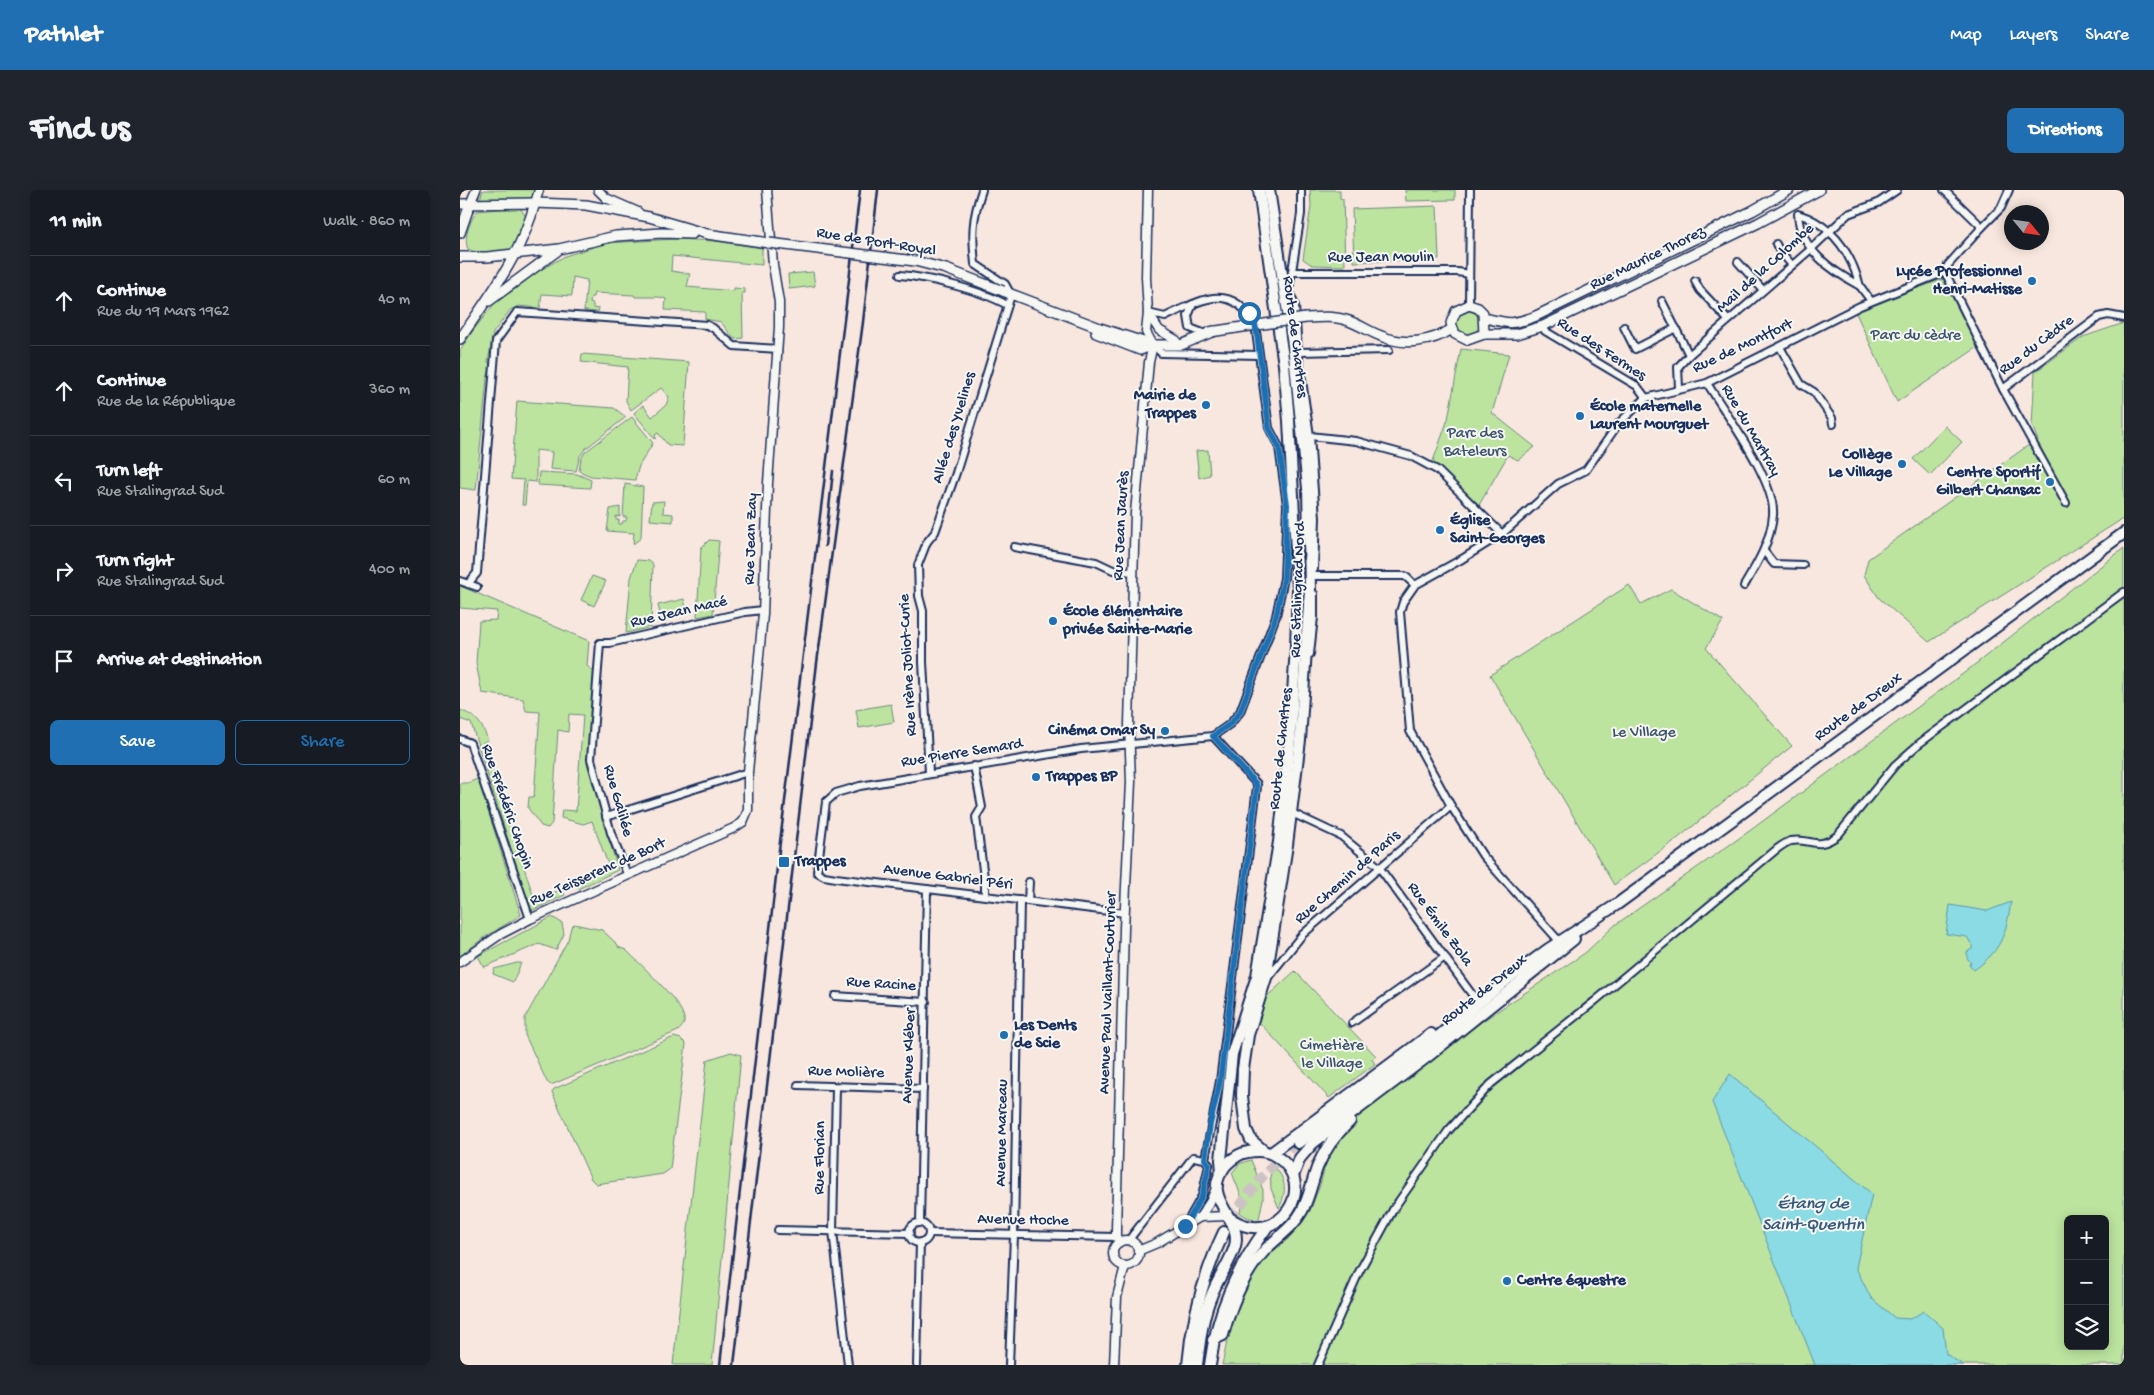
<!DOCTYPE html>
<html lang="en">
<head>
<meta charset="utf-8">
<style>
	:root { --surface:#171b24; --page:#20242c; --text:#f1f3f6; --muted:#9ea1a6; --line:#363941; --accent:#1f6fb2 }
	body { margin:0; font-family:"Gochi Hand",sans-serif; background:var(--page); color:var(--text) }
	.controls { position:absolute; right:15px; bottom:15px; display:grid; overflow:hidden; border-radius:8px; box-shadow:0 2px 12px #0003 }
	.controls button { width:45px; height:45px; display:grid; place-items:center; padding:0; border:0; border-bottom:1px solid var(--line); background:var(--surface); color:var(--text); font:25px sans-serif }
	.compass { position:absolute; left:1544px; top:15px; width:45px; height:45px; border-radius:50%; background:var(--surface); box-shadow:0 2px 12px #0003; rotate:119deg }
	.stop { position:absolute; width:15px; height:15px; margin:-11px; border:4px solid #1f6fb2; border-radius:50%; background:#fff }
	.stop.end { background:#1f6fb2; border-color:#fff; box-shadow:0 1px 5px #0008 }
	.list { margin:0; padding:0; list-style:none }
	h2 { display:flex; justify-content:space-between; align-items:center; height:65px; margin:0; padding:0 20px; font-size:21px }
	h2 small { font-size:16px; font-weight:400; color:var(--muted) }
	.list li { display:grid; grid-template-columns:32px 1fr auto; gap:15px; align-items:center; box-sizing:border-box; height:90px; padding:0 20px; border-top:1px solid var(--line) }
	.list b { display:block; font-size:19px; white-space:nowrap }
	.list p { margin:0; font-size:16px; white-space:nowrap; color:var(--muted) }
	.list em { font-size:16px; font-style:normal; color:var(--muted) }
	.actions { display:flex; gap:10px; padding:15px 20px }
	.actions a { flex:1; padding:11px 0; border:1px solid var(--accent); border-radius:8px; text-align:center; font-size:18px; color:var(--accent) }
	.actions .main { background:var(--accent); color:#fff }
	.icon { flex:none; width:28px; height:28px; fill:none; stroke:currentColor; stroke-width:2; stroke-linecap:round; stroke-linejoin:round }
	.map { position:relative; flex:none; width:1664px; height:1175px; overflow:hidden; border-radius:8px }
	header { display:flex; align-items:center; gap:30px; box-sizing:border-box; height:70px; padding:0 25px; background:var(--accent); color:#fff }
	header strong { font-size:24px }
	nav { display:flex; gap:28px; margin-inline-start:auto; font-size:18px }
	.intro { display:flex; align-items:center; justify-content:space-between; box-sizing:border-box; height:120px; padding:0 30px }
	h1 { margin:0; font-size:35px }
	.button { padding:12px 22px; border-radius:8px; background:var(--accent); color:#fff; font-size:18px; font-weight:700 }
	main { display:flex; gap:30px; padding:0 30px }
	aside { flex:1; background:var(--surface); border-radius:8px; box-shadow:0 2px 12px #0003 }
	.map>svg:first-child { display:block }
	.green { fill:#bce49f; stroke:#6c8a7e; fill-rule:evenodd }
	.water { fill:#8adbe3; stroke:#5e96ae }
	.lines { fill:none; stroke-linecap:round; stroke-linejoin:round }
	.primary-tunnel { stroke:#ccc2c4; stroke-width:10; stroke-dasharray:10 5; stroke-linecap:butt }
	.minor-casing { stroke:#1b2f5e; stroke-width:10 }
	.tertiary-casing { stroke:#1b2f5e; stroke-width:11 }
	.secondary-casing { stroke:#1b2f5e; stroke-width:12 }
	.primary-casing { stroke:#1b2f5e; stroke-width:14 }
	.minor { stroke:#f6f6f2; stroke-width:6 }
	.tertiary { stroke:#f6f6f2; stroke-width:8 }
	.secondary { stroke:#f6f6f2; stroke-width:9 }
	.primary { stroke:#f6f6f2; stroke-width:10 }
	.rail { stroke:#1b2f5e; stroke-width:2.5 }
	.secondary-bridge-casing { stroke:#1b2f5e; stroke-width:12; stroke-linecap:butt }
	.secondary-bridge { stroke:#f6f6f2; stroke-width:9 }
	.route { stroke:#1f6fb2; stroke-width:6 }
	.poi-dot { fill:#1f6fb2; stroke:#f6f6f2; stroke-width:2 }
	.labels { text-anchor:middle; dominant-baseline:central; stroke-width:4; stroke-linejoin:round; paint-order:stroke }
	.street-label { font-size:16px; fill:#1b2f5e; stroke:#f6f6f2 }
	.poi-label { font-size:16px; font-weight:bold; fill:#1b2f5e; stroke:#f6f6f2; text-anchor:start }
	.park-label { font-size:16px; fill:#3b536b; stroke:#f6f6f2 }
	.water-label { font-size:18px; font-style:italic; fill:#375a7f; stroke:#f6f6f2 }
</style>
</head>
<body>
<header>
<strong>Pathlet</strong>
<nav><a>Map</a><a>Layers</a><a>Share</a></nav>
</header>
<div class="intro"><h1>Find us</h1><a class="button">Directions</a></div>
<main>
<aside>
<h2>11 min<small>Walk · 860 m</small></h2>
<ul class="list">
<li><svg class="icon" aria-label="ahead" viewBox="0 0 24 24"><path d="M12 20V5M6 11l6-6 6 6"/></svg><div><b>Continue</b><p>Rue du 19 Mars 1962</p></div><em>40 m</em></li>
<li><svg class="icon" aria-label="ahead" viewBox="0 0 24 24"><path d="M12 20V5M6 11l6-6 6 6"/></svg><div><b>Continue</b><p>Rue de la République</p></div><em>360 m</em></li>
<li><svg class="icon" aria-label="left" viewBox="0 0 24 24"><path d="M17 20v-9H6M10 6l-5 5 5 5"/></svg><div><b>Turn left</b><p>Rue Stalingrad Sud</p></div><em>60 m</em></li>
<li><svg class="icon" aria-label="right" viewBox="0 0 24 24"><path d="M7 20v-9h11M14 6l5 5-5 5"/></svg><div><b>Turn right</b><p>Rue Stalingrad Sud</p></div><em>400 m</em></li>
<li><svg class="icon" aria-label="arrive" viewBox="0 0 24 24"><path d="M6 21V4h12l-3 4 3 4H6"/></svg><div><b>Arrive at destination</b></div></li>
</ul>
<div class="actions"><a class="main">Save</a><a>Share</a></div>
</aside>
<div class="map">
<svg width="1664" height="1175" viewBox="0 0 1664 1175">
	<rect width="100%" height="100%" fill="#f8e7de"/>
	<filter id="ink" filterUnits="userSpaceOnUse"><feTurbulence type="fractalNoise" baseFrequency=".02" numOctaves="2"/><feDisplacementMap in="SourceGraphic" scale="10" xChannelSelector="R" yChannelSelector="G"/><feConvolveMatrix kernelMatrix="1 2 1 2 8 2 1 2 1" color-interpolation-filters="sRGB"/></filter>
	<g filter="url(#ink)">
		<g class="green">
			<path d="M23,0H74L73,9H20Z"/>
			<path d="M850,0H880V8L883,9L885,76L852,75L843,69L851,16Z"/>
			<path d="M945,0H995V10L946,11Z"/>
			<path d="M977,16L979,69L894,72L892,19Z"/>
			<path d="M48,18L61,19L66,27L62,42L52,59C40,65 20,66 8,59C3,48 10,31 17,21Z"/>
			<path d="M216,49L255,51L302,58V75L212,66L211,81L230,84L227,97L274,101V98L285,99V103H282L283,148L274,149L261,132L245,129V122L205,120L206,109L199,107H175L174,105L134,103L133,107H131L130,113L133,114V118L139,119L138,122L124,121L127,90L113,87L112,106L82,104L80,118L59,116L50,120L33,143L28,172L32,174L27,188L16,300L0,298V161L12,142L34,114L77,82L105,66L146,53Z"/>
			<path d="M353,82L355,96L329,99L328,84Z"/>
			<path d="M1483,89L1518,157L1437,212L1395,121Z"/>
			<circle cx="1008" cy="133" r="12"/>
			<path d="M1664,133V328L1469,452L1419,408L1404,385L1408,369L1566,257L1578,251L1572,235L1575,182L1623,147Z"/>
			<path d="M1001,159L1049,164L1032,223L1075,257L1058,270L1048,265L1019,315L980,279L972,274L988,229Z"/>
			<path d="M122,164L229,172L223,256L208,255L198,243L195,245L196,248L195,249L174,223L183,215L192,227L206,215L209,207L201,198L171,220L166,211L168,177L121,172Z"/>
			<path d="M57,211L154,218L166,227L125,259L120,266L116,281L90,279L92,262L76,260V292L67,291L65,315H62L64,290L51,289Z"/>
			<path d="M172,227L193,253L179,276L175,290L131,286L119,281L121,269L125,262Z"/>
			<path d="M1485,236L1502,252L1470,285L1453,269Z"/>
			<path d="M748,260L750,285L739,288L736,261Z"/>
			<path d="M79,282L117,284L131,290L130,298L78,295Z"/>
			<path d="M165,294L183,297L181,348L173,354L174,343L147,341L150,319L160,317V327L156,326V330H159V334H162L163,331H166L167,327H163Z"/>
			<path d="M204,311L203,323L213,324V332L190,330L192,312Z"/>
			<path d="M249,350L259,351L253,424L237,427L241,358Z"/>
			<path d="M1664,358V1175H762L773,1124L798,1074L828,1049L850,1021L860,995L868,964L881,940L970,866L1125,763L1155,735L1288,642L1504,483ZM1608,1029H1645V1156H1608Z"/>
			<path d="M177,370L191,371L193,375L191,437L166,443L171,388Z"/>
			<path d="M132,386L146,391L134,416L121,410Z"/>
			<path d="M1169,395L1181,414L1211,399L1263,431L1246,458L1332,556L1217,649L1154,695L1030,485Z"/>
			<path d="M0,396L129,451L127,476L134,482L127,573L158,680L118,699L115,693L149,677L132,631L123,634L101,628L102,620L116,621L123,525L109,524L108,542L98,540L92,633L88,638L81,636L68,618L69,607H74L80,522L66,521L63,509L22,503L16,473L19,431L36,430L37,421L0,418Z"/>
			<path d="M224,409L227,422L201,428L198,415Z"/>
			<path d="M431,514L434,532L399,538L396,520Z"/>
			<path d="M0,520C18,527 21,533 28,550L23,552L75,711L102,699L105,705L71,721L11,533L0,529Z"/>
			<path d="M18,589L61,725L25,747L0,766V593H7Z"/>
			<path d="M92,727L102,733L104,744L96,760L79,754L24,777L18,766Z"/>
			<path d="M114,734L142,740L158,755V757L166,760C180,774 221,811 224,828C225,834 222,837 218,841L91,895L87,892L65,845V828L108,750L111,737Z"/>
			<path d="M57,773H61L53,792L33,784L34,779Z"/>
			<path d="M835,781L916,866L912,869L915,874L869,908L799,832L802,811Z"/>
			<path d="M214,847L221,849L226,854L210,979L203,984L136,994L131,989L92,902L94,899Z"/>
			<path d="M271,862L281,865L252,1175H213L247,870Z"/>
			<path d="M791,970L803,1000V1009L799,1029L789,1028L780,1023L782,1008L772,983L779,974Z"/>
			<path d="M810,974C826,985 828,1001 819,1018L811,999Z"/>
		</g>
		<g class="water">
			<path d="M1551,712C1546,744 1541,761 1514,780L1509,774L1511,773L1507,768V762L1512,759V755L1507,747L1486,744L1490,715L1527,721Z"/>
			<path d="M1270,884L1412,1004L1396,1078L1411,1108L1435,1128L1450,1129L1464,1121L1483,1138L1486,1164L1503,1175H1355L1252,912Z"/>
		</g>
		<g class="lines">
			<path class="primary-tunnel" d="M764,1042C784,1007 806,978 838,953"/>
			<defs>
				<g id="minor">
					<path d="M841,0V24L829,100L835,116L838,162L850,246L856,328L854,379"/>
					<path d="M1484,0L1522,37L1488,75L1485,82"/>
					<path d="M1338,24C1373,35 1391,63 1400,96C1372,81 1340,60 1338,24Z"/>
					<path d="M1522,37L1541,18L1549,0"/>
					<path d="M1316,54L1319,60L1332,75"/>
					<path d="M1278,72L1303,100"/>
					<path d="M833,82H998L1009,84"/>
					<path d="M1485,82L1543,199L1639,127L1648,125L1664,128"/>
					<path d="M440,85C468,87 523,101 547,115"/>
					<path d="M1235,91L1240,100L1268,130"/>
					<path d="M1400,96L1411,111"/>
					<path d="M1202,111L1229,165"/>
					<path d="M733,114L728,126L730,138L743,143"/>
					<path d="M1009,115L1010,0"/>
					<path d="M1083,136L1085,141L1177,196L1186,208"/>
					<path d="M1164,137L1175,159L1216,138"/>
					<path d="M693,155L701,163L799,165"/>
					<path d="M1320,157L1341,194L1354,202L1372,228L1373,234"/>
					<path d="M838,162L929,160"/>
					<path d="M1247,193C1265,223 1316,291 1313,325C1311,351 1297,374 1284,396"/>
					<path d="M1219,198L1218,177L1229,165L1351,59L1388,24L1418,13L1437,0"/>
					<path d="M1543,199L1606,313"/>
					<path d="M850,246L896,251L951,266L977,280L1042,344"/>
					<path d="M554,357L636,372L653,380L673,382"/>
					<path d="M1304,361L1314,374L1343,375"/>
					<path d="M854,386H945L955,395"/>
					<path d="M0,391L17,397"/>
					<path d="M8,394L17,383L36,151L57,122L247,135L253,138L274,156L318,159"/>
					<path d="M850,464L854,427V404"/>
					<path d="M0,549L10,553L70,729"/>
					<path d="M514,576L522,617L516,627L525,695V706"/>
					<path d="M469,583L463,472V421L459,406L458,375L467,352L475,342L496,283L551,105L545,94L515,74C512,44 512,29 522,0"/>
					<path d="M834,624L881,646L919,677L1016,810"/>
					<path d="M146,627L288,582"/>
					<path d="M167,684L151,643L131,569L140,453H150L285,422L303,420"/>
					<path d="M568,711L569,692"/>
					<path d="M665,723L376,688L364,686L357,682L366,612L376,603L400,596L621,559L753,546L770,534L780,522L816,426L824,388L827,315L819,257L809,238L795,134C770,91 741,110 705,127L688,123"/>
					<path d="M1100,752L1023,666L991,616L950,541L940,422L943,412L955,395L1002,369L1042,344L1098,294L1126,280L1159,233L1186,208L1247,193L1400,116L1485,82"/>
					<path d="M809,786L842,745L991,616"/>
					<path d="M375,806L466,812"/>
					<path d="M892,833L985,767"/>
					<path d="M338,895L463,899"/>
					<path d="M376,897L373,1041L388,1175"/>
					<path d="M460,1033L467,699"/>
					<circle cx="459" cy="1043" r="10"/>
					<path d="M725,1036L742,1006L749,975L745,969L760,891L797,597V594L753,546"/>
					<path d="M318,1040L450,1043"/>
					<path d="M469,1043L656,1047"/>
					<path d="M668,1051L733,967L745,969"/>
					<path d="M457,1175L460,1052"/>
					<path d="M549,1175L554,1045L560,710"/>
					<path d="M858,1175L899,1082L934,1018L988,941L1031,894L1135,811L1317,659C1321,656 1327,652 1331,651C1351,647 1356,662 1378,645L1435,575L1460,553L1664,402"/>
				</g>
				<g id="tertiary">
					<path d="M138,0L146,8L178,22"/>
					<path d="M75,13L79,0"/>
					<path d="M10,14L16,0"/>
					<path d="M688,123L699,140L716,150"/>
					<path d="M0,772L41,744L70,729L274,638L283,632L288,620V582L303,424L308,293L319,137V112L313,75L307,0"/>
					<path d="M740,1027L750,1012L757,996"/>
					<circle cx="666" cy="1063" r="13"/>
					<path d="M660,1052L656,1047V1040L664,738L671,592L669,534L675,323L689,172L693,155L686,142L688,123L686,87L688,0"/>
					<path d="M678,1061L697,1053L740,1027L768,1026"/>
					<path d="M654,1175L657,1107L665,1076"/>
				</g>
				<g id="secondary">
					<path d="M0,14L75,13L126,15L189,27L247,44L309,53"/>
					<path d="M0,43L10,14"/>
					<path d="M0,67H27L99,59L156,46L202,43L232,44"/>
					<path d="M543,101L640,138L693,155H721L754,141"/>
					<path d="M29,111L97,61"/>
					<path d="M1009,115L1018,118L1023,123L1024,144L1007,150L995,144L991,133L996,121Z"/>
					<path d="M846,128C861,127 875,126 889,131C900,135 910,142 921,146C944,156 972,152 992,139"/>
					<path d="M1025,128C1049,134 1053,135 1076,126L1292,21L1329,0"/>
					<path d="M750,142L776,138"/>
					<path d="M636,143L680,160L694,155"/>
					<path d="M1024,144H1057L1083,136L1298,33L1359,0"/>
					<path d="M0,149C30,105 61,65 75,13"/>
				</g>
				<g id="primary">
					<path d="M838,953L975,849L1048,789L1087,760L1156,715L1664,343"/>
					<path d="M804,961L791,950L786,939L782,906L783,879L788,845L806,788L827,655L840,550L850,399L848,298L833,155L809,0"/>
					<path d="M811,963L971,844"/>
					<path d="M762,981L761,970L772,864L797,786L819,652L830,549L836,457L838,399L829,231L824,175L799,0"/>
					<path d="M833,986L840,968L853,953L967,867L1114,749"/>
					<path d="M753,1150L763,1145C771,1115 783,1084 805,1060C817,1047 833,1038 842,1021C849,1008 852,992 857,978C864,960 876,944 890,931"/>
					<path d="M728,1175C732,1127 743,1086 764,1042"/>
					<path d="M737,1175C740,1151 742,1127 752,1104C758,1088 770,1073 775,1056C783,1026 738,1009 766,975C772,969 779,963 788,962C798,960 809,961 817,967C860,995 819,1060 771,1029"/>
					<path d="M750,1175C757,1121 776,1080 807,1037"/>
				</g>
			</defs>
			<use href="#minor" class="minor-casing"/>
			<use href="#tertiary" class="tertiary-casing"/>
			<use href="#secondary" class="secondary-casing"/>
			<use href="#primary" class="primary-casing"/>
			<use href="#minor" class="minor"/>
			<use href="#tertiary" class="tertiary"/>
			<use href="#secondary" class="secondary"/>
			<use href="#primary" class="primary"/>
			<g class="rail">
				<path d="M365,356L373,281"/>
				<path d="M260,1175L319,660L400,0"/>
				<path d="M274,1175L357,473L403,132L418,0"/>
			</g>
			<defs>
				<g id="secondary-bridge">
					<path d="M309,53L455,71L486,79L543,101"/>
					<path d="M776,138L846,128"/>
				</g>
			</defs>
			<use href="#secondary-bridge" class="secondary-bridge-casing"/>
			<use href="#secondary-bridge" class="secondary-bridge"/>
		</g>
	</g>
	<g class="lines" filter="url(#ink)">
		<path class="route" d="M725,1036L742,1006L749,975L745,969L750,934L760,891L797,597L796,594L753,546L770,534L780,522L816,426L824,388L827,315L819,257L809,238L797,144L795,134L789,123"/>
	</g>
	<g class="poi-dot">
		<circle cx="1572" cy="91" r="5"/>
		<circle cx="746" cy="215" r="5"/>
		<circle cx="1120" cy="226" r="5"/>
		<circle cx="1442" cy="274" r="5"/>
		<circle cx="1590" cy="292" r="5"/>
		<circle cx="980" cy="340" r="5"/>
		<circle cx="593" cy="431" r="5"/>
		<circle cx="705" cy="541" r="5"/>
		<circle cx="576" cy="587" r="5"/>
		<rect x="318" y="666" width="12" height="12" rx="2.5"/>
		<circle cx="544" cy="845" r="5"/>
		<circle cx="1047" cy="1091" r="5"/>
	</g>
	<g class="labels">
		<g class="street-label">
			<text transform="translate(416 53) rotate(9)">Rue de Port-Royal</text>
			<text x="921" y="68">Rue Jean Moulin</text>
			<text transform="translate(1188 69) rotate(-26)">Rue Maurice Thorez</text>
			<text transform="translate(1306 79) rotate(-42)">Mail de la Colombe</text>
			<text transform="translate(834 147) rotate(83)">Route de Chartres</text>
			<text transform="translate(1577 156) rotate(-37)">Rue du Cèdre</text>
			<text transform="translate(1283 157) rotate(-25)">Rue de Montfort</text>
			<text transform="translate(1141 160) rotate(33)">Rue des Fermes</text>
			<text transform="translate(495 238) rotate(-73)">Allée des Yvelines</text>
			<text transform="translate(1290 241) rotate(60)">Rue du Martray</text>
			<text transform="translate(662 336) rotate(-87)">Rue Jean Jaurès</text>
			<text transform="translate(292 349) rotate(-88)">Rue Jean Zay</text>
			<text transform="translate(839 400) rotate(-88)">Rue Stalingrad Nord</text>
			<text transform="translate(219 423) rotate(-13)">Rue Jean Macé</text>
			<text transform="translate(449 475) rotate(-93)">Rue Irène Joliot-Curie</text>
			<text transform="translate(1399 518) rotate(-36)">Route de Dreux</text>
			<text transform="translate(822 559) rotate(-84)">Route de Chartres</text>
			<text transform="translate(502 564) rotate(-9)">Rue Pierre Semard</text>
			<text transform="translate(157 611) rotate(74)">Rue Galilée</text>
			<text transform="translate(46 617) rotate(71)">Rue Frédéric Chopin</text>
			<text transform="translate(138 683) rotate(-24)">Rue Teisserenc de Bort</text>
			<text transform="translate(488 688) rotate(7)">Avenue Gabriel Péri</text>
			<text transform="translate(888 688) rotate(-41)">Rue Chemin de Paris</text>
			<text transform="translate(979 735) rotate(54)">Rue Émile Zola</text>
			<text transform="translate(421 795) rotate(4)">Rue Racine</text>
			<text transform="translate(1025 801) rotate(-38)">Route de Dreux</text>
			<text transform="translate(649 803) rotate(-88)">Avenue Paul Vaillant-Couturier</text>
			<text transform="translate(450 866) rotate(-88)">Avenue Kléber</text>
			<text transform="translate(386 883) rotate(2)">Rue Molière</text>
			<text transform="translate(543 943) rotate(-89)">Avenue Marceau</text>
			<text transform="translate(361 968) rotate(-89)">Rue Florian</text>
			<text transform="translate(563 1031) rotate(1)">Avenue Hoche</text>
		</g>
		<g class="poi-label">
			<text x="1562" y="82" text-anchor="end">Lycée Professionnel<tspan x="1562" dy="18">Henri-Matisse</tspan></text>
			<text x="736" y="206" text-anchor="end">Mairie de<tspan x="736" dy="18">Trappes</tspan></text>
			<text x="1130" y="217">École maternelle<tspan x="1130" dy="18">Laurent Mourguet</tspan></text>
			<text x="1432" y="265" text-anchor="end">Collège<tspan x="1432" dy="18">Le Village</tspan></text>
			<text x="1580" y="283" text-anchor="end">Centre Sportif<tspan x="1580" dy="18">Gilbert Chansac</tspan></text>
			<text x="990" y="331">Église<tspan x="990" dy="18">Saint-Georges</tspan></text>
			<text x="603" y="422">École élémentaire<tspan x="603" dy="18">privée Sainte-Marie</tspan></text>
			<text x="695" y="541" text-anchor="end">Cinéma Omar Sy</text>
			<text x="586" y="587">Trappes BP</text>
			<text x="335" y="672">Trappes</text>
			<text x="554" y="836">Les Dents<tspan x="554" dy="18">de Scie</tspan></text>
			<text x="1057" y="1091">Centre équestre</text>
		</g>
		<g class="park-label">
			<text x="1456" y="146">Parc du cèdre</text>
			<text x="1015" y="244">Parc des<tspan x="1015" dy="18">Bateleurs</tspan></text>
			<text x="1184" y="543">Le Village</text>
			<text x="872" y="856">Cimetière<tspan x="872" dy="18">le Village</tspan></text>
		</g>
		<g class="water-label">
			<text x="1353" y="1014">Étang de<tspan x="1353" dy="21">Saint-Quentin</tspan></text>
		</g>
	</g>
</svg>
<div class="controls">
<button>+</button>
<button>−</button>
<button><svg class="icon" aria-label="layers" viewBox="0 0 24 24"><path d="M12 4l9 5-9 5-9-5zM3 14l9 5 9-5"/></svg></button>
</div>
<svg class="compass" viewBox="-18 -18 36 36"><path d="M0-13l5 13h-10z" fill="#e53935"/><path d="M0 13l5-13h-10z" fill="#9ea1a6"/></svg>
<div class="stop" style="left:789px;top:123px"></div>
<div class="stop end" style="left:725px;top:1036px"></div>
</div>
</main>
</body>
</html>
